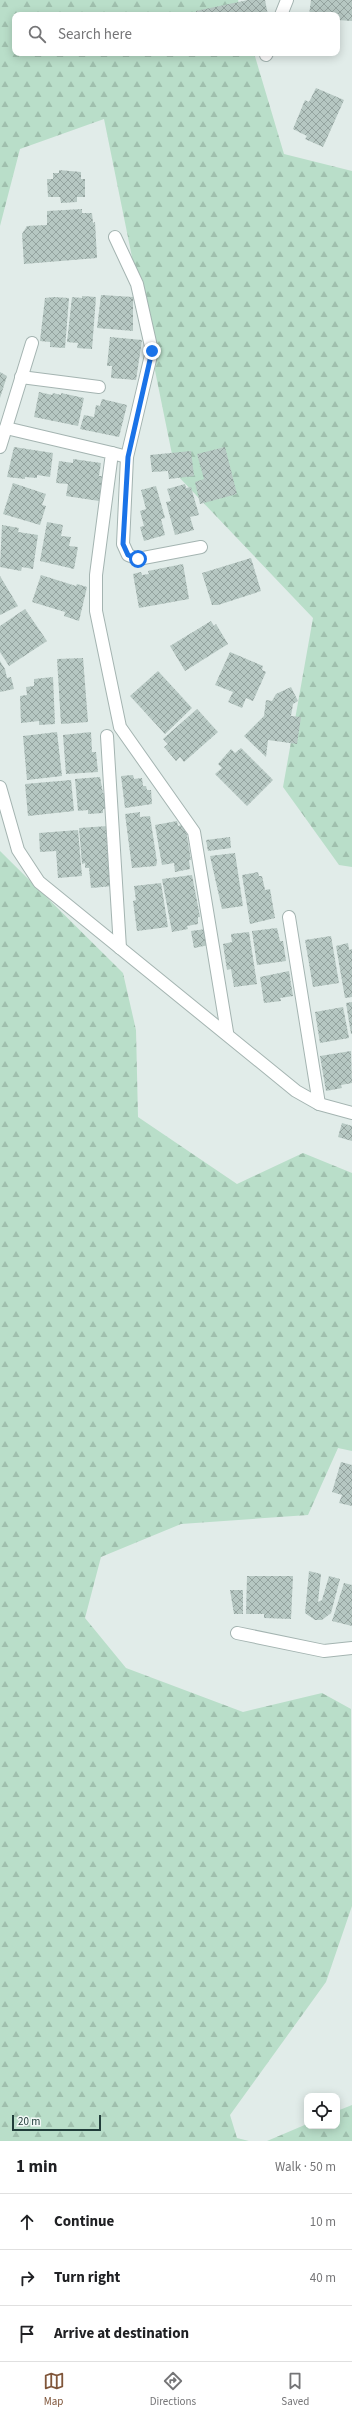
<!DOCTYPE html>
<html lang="en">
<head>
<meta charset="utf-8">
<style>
	:root { --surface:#fff; --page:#f6f6f6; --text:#202124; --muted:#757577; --line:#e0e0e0; --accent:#80563a }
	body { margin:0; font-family:"Source Sans 3",sans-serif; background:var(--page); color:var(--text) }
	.controls { position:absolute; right:12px; bottom:12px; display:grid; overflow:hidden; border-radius:8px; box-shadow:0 2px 10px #0003 }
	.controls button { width:36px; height:36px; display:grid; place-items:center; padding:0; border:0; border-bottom:1px solid var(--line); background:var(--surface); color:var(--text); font:20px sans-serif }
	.scale { position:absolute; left:12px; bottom:10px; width:89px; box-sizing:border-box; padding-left:4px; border:2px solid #213d3a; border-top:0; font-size:11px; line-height:14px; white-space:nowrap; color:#213d3a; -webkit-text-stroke:3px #f2f8f6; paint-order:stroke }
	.stop { position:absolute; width:12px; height:12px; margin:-9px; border:3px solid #1a73e8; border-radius:50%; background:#fff }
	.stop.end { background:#1a73e8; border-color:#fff; box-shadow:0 1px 4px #0008 }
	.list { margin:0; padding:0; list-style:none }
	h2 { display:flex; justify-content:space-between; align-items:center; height:52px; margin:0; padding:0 16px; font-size:17px }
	h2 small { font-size:13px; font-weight:400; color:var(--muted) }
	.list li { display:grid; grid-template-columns:26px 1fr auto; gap:12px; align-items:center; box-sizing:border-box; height:56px; padding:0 16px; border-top:1px solid var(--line) }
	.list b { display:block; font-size:15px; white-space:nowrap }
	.list em { font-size:13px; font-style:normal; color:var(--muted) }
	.icon { flex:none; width:22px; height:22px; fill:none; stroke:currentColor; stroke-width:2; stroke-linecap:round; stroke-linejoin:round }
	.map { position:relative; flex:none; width:352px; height:2141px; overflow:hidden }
	.search { position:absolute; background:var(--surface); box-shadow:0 2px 10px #0003; left:12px; right:12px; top:12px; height:44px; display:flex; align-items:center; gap:10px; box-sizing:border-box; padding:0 14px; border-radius:8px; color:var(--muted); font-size:15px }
	.sheet { height:220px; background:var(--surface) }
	nav { display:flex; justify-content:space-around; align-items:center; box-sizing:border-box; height:56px; border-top:1px solid var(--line); background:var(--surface); font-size:11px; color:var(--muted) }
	nav a { display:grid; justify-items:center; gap:2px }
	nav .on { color:var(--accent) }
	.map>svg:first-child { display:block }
	.forest { fill:url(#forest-firs) }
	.building { fill:url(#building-cross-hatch) }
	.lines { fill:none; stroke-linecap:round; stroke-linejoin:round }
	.minor-casing { stroke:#a4b4b1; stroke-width:14 }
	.minor { stroke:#fff; stroke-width:12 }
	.route { stroke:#1a73e8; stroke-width:5 }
</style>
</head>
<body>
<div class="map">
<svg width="352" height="2141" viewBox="0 0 352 2141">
	<defs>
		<pattern id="forest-firs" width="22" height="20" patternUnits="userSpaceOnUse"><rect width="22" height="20" fill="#b9dec9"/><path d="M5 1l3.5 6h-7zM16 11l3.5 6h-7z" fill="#9fbfad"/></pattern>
		<pattern id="building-cross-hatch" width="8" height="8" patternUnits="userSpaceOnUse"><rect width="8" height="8" fill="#b6c7c2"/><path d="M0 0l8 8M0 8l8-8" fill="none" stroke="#94a39f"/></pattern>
	</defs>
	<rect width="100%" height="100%" fill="#e1ece9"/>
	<g class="forest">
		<path d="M0,0H238L242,15H15V53H254L284,154L352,171V867L339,865L283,787L313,618L176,474L104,119L20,149L0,226Z"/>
		<path d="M0,851L123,973L136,1030L138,1117L237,1184L303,1153L352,1173V1451L338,1448L308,1515L181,1524L101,1557L85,1618L126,1668L243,1712L322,1693L351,1709L352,1906L326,1982L230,2115L237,2138L249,2141H0Z"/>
		<path d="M352,2105V2141H267L307,2124V2126H337V2111Z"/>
	</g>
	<g class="building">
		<path d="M248,0H265L268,15H196V11Z"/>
		<path d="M311,0H352V21L337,20V15H309Z"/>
		<path d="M316,88L344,100L323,147L305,139L307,136L293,129L305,100L309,102Z"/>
		<path d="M59,170L81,172V179H85V197H77V202L61,203L60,197H48L47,179H53V173H59Z"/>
		<path d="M82,209V213H92L93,223L95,222L97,258L24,264L22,234L27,226L47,225V211Z"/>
		<path d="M101,295L133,297V331L97,328Z"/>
		<path d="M82,296L96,297L92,349L77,348L78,343L67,342L72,297L82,298Z"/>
		<path d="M54,297L69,298L65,348L50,347V342L40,341L45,298Z"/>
		<path d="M110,337L142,340L136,380L111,378L112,366H107Z"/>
		<path d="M0,372L7,376L0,398Z"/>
		<path d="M39,392L52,395L53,393L61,395V393L84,398L78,426L34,417Z"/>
		<path d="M102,399L127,405L119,437L80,429L84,415L94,417L96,405L100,406Z"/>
		<path d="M14,447L53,453L50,477L37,475V478L25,477V479L7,477Z"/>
		<path d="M225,447L237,494L200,504L195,482L204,479L197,454Z"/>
		<path d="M191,451L194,476L169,479L168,471L152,472L150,455Z"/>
		<path d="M73,459L101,463L99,476H102L99,501L66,496L68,484L56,483L59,461L73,463Z"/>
		<path d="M13,483L46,494L42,505L46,506L40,525L3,514Z"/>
		<path d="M185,484L186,488L191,487L199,515L190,517L194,530L175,535L166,502L171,501L167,489Z"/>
		<path d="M156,486L165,518L161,519L165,535L144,541L140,527L144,526L140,511L146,509L141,490Z"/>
		<path d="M47,522L63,525L61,536L71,537L69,546L78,547L74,569L40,561Z"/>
		<path d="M2,525L19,528L18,532L38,535L33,569L22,567L21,571L0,567Z"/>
		<path d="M251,558L261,591L218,605H212L202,573Z"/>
		<path d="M183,564L189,599L139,608L133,574L141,572L142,575L149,574L148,571Z"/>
		<path d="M41,575L76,586L77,584L87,587L79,621L64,616L65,612L32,602Z"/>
		<path d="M0,576L18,606L0,615Z"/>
		<path d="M25,609L47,641L9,666L0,652V626Z"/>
		<path d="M211,621L214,626L216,624L228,644L185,671L170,646Z"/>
		<path d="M230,652L263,666L262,670L266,672L253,701L246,698L242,708L228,702L233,692L215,685Z"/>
		<path d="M83,658L88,722L61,724L57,659Z"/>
		<path d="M0,661L5,669L7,678L11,677L14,689L0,692Z"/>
		<path d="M158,671L192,708L165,734L130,696Z"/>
		<path d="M53,677L55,724L39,725V721L21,723L20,696L27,695L26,687L34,686V679Z"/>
		<path d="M291,687L298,701L293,704L291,716L301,717L297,744L268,740L266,757L244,736L264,716L266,700L272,701L276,694Z"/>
		<path d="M197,709L218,732L184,762L180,757L176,761L164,747L168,744L163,739Z"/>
		<path d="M57,732L62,776L27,780L23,736Z"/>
		<path d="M91,732L92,752H96L98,772L66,774L63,735Z"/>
		<path d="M241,748L273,780L247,806L215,774L222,768L218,764L231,749L235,753Z"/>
		<path d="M133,775L134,779L142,778L143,786H146L147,790H151L152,804L125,808L121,776Z"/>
		<path d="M100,777L103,793H107L109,808L103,809V813L88,814V810L78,811L75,779Z"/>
		<path d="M71,780L74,811L28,816L25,784Z"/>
		<path d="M140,812V817L150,816L157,862L156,866L132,868L125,814Z"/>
		<path d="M177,821L178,826L185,824L191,860H189L190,869L175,872L174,863L162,865L155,825Z"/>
		<path d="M108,826L113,886L91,888L89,868H85V863L82,864L79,828Z"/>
		<path d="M78,830L82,876L58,878L56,851L40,852L39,833Z"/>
		<path d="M230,837L231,848L208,851L206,840Z"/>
		<path d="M235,853L243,906L222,909L210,856Z"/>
		<path d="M258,872L259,876H262L265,890L270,889L275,918L250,924L242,875Z"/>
		<path d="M192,875L200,917H198V924L187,926L188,929L172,932L162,879Z"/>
		<path d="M161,883L168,927L137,931L133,901L136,900L134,886Z"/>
		<path d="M277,928L280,941H283L286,961L257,965L252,931Z"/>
		<path d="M206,929L209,945L194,948L191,931Z"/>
		<path d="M249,932L257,984L234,987L231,969L227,970L223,944L232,942L231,934Z"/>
		<path d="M331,936L339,983L313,987L305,940Z"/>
		<path d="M348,943L349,950L352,949V997L345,998L336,946Z"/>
		<path d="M289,971L293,996L280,998L281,1001L264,1003L260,977Z"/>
		<path d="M352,1002V1034H351L346,1003Z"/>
		<path d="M343,1007L349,1038L320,1043L315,1012Z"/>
		<path d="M351,1051L352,1083L341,1085L342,1088L326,1091L320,1056Z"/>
		<path d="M342,1123L352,1126V1141L338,1137Z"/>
		<path d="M341,1462L352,1465V1506L339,1503L342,1495L332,1492Z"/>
		<path d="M309,1571L321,1574L318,1602L322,1600L329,1576L340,1579L331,1613L322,1620H315L305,1613Z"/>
		<path d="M247,1576H293L291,1619L264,1618V1614H246Z"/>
		<path d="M344,1583L352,1585V1626L332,1621Z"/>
		<path d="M230,1590H243V1614H234Z"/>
	</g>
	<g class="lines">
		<defs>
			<g id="minor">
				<path d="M281,15L287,0"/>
				<path d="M266,55L267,53"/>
				<path d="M21,377L99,387"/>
				<path d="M6,428L112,453L96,575V611L120,727L194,832L227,1032"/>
				<path d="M0,447L32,343"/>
				<path d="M112,453L127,457L152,351L137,284L115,237"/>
				<path d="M127,457L123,544L128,555L138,559L201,547"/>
				<path d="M107,736L120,948"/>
				<path d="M0,787L18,850L39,882L296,1091L319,1104L352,1113"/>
				<path d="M289,917L319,1104"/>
				<path d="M237,1633L324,1651L352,1648"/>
			</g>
		</defs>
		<use href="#minor" class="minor-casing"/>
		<use href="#minor" class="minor"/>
	</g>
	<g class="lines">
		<path class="route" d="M138,559L128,555L123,544L128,457L152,351"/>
	</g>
</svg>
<div class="controls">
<button><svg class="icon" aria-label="locate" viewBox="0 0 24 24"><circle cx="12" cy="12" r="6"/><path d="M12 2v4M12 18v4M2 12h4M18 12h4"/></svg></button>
</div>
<div class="scale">20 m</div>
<div class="stop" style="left:138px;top:559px"></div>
<div class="stop end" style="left:152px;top:351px"></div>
<div class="search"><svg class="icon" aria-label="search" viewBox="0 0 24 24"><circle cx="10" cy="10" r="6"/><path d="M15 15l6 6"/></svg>Search here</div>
</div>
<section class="sheet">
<h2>1 min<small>Walk · 50 m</small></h2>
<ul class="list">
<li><svg class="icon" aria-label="ahead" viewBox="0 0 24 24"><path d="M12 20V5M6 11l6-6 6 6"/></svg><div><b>Continue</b></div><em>10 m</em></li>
<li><svg class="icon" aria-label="right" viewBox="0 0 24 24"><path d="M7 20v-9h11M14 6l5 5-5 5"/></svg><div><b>Turn right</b></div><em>40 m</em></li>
<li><svg class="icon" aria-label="arrive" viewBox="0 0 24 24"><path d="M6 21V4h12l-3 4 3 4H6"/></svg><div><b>Arrive at destination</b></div></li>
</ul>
</section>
<nav>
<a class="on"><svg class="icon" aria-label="map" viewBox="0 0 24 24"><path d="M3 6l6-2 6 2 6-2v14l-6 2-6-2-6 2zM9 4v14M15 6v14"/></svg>Map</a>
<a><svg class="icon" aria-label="directions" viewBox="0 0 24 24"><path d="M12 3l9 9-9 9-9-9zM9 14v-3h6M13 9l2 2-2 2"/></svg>Directions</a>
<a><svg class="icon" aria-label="saved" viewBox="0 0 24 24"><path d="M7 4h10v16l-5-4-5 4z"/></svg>Saved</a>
</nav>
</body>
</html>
